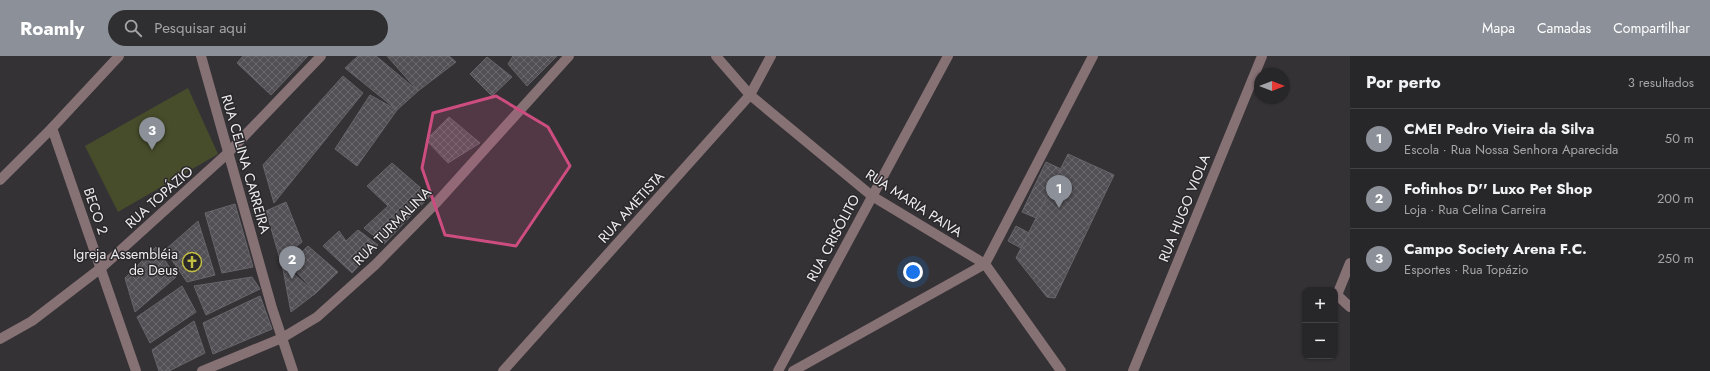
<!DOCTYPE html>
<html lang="pt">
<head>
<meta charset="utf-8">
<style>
	:root { --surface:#272628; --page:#2f2e30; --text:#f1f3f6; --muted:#a4a5a8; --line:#434345; --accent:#8c9099 }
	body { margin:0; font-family:Jost,sans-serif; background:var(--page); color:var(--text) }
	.controls { position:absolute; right:12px; bottom:12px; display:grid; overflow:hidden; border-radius:8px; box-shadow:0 1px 3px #0004 }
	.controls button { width:36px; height:36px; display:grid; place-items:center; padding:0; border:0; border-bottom:1px solid var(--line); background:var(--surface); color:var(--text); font:20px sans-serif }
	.compass { position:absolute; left:1254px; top:12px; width:36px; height:36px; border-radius:50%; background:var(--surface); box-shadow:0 1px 3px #0004; rotate:90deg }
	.you { position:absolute; left:913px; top:216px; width:14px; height:14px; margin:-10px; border:3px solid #fff; border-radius:50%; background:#1a73e8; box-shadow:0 0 0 6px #1a73e833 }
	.badge { display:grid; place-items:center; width:26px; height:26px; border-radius:50%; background:var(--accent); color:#fff; font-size:13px; font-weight:700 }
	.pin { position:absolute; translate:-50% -33px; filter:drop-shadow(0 1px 2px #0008) }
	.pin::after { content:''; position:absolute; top:21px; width:14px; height:12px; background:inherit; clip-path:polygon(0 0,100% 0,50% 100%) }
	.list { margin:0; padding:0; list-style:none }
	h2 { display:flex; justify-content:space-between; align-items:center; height:52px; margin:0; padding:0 16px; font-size:17px }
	h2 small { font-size:13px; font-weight:400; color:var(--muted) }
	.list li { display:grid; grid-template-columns:26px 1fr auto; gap:12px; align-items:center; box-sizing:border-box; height:60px; padding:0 16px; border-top:1px solid var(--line) }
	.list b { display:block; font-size:15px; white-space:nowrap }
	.list p { margin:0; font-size:13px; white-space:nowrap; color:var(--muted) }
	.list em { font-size:13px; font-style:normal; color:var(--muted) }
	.icon { flex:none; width:22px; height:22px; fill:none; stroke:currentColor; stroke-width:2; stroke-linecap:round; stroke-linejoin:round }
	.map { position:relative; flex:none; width:1350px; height:315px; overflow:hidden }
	header { display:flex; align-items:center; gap:24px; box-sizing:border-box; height:56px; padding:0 20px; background:var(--accent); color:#fff }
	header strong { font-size:19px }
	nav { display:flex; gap:22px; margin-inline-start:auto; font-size:14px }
	.search { width:280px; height:36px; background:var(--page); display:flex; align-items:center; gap:10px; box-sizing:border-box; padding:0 14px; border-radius:22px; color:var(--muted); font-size:15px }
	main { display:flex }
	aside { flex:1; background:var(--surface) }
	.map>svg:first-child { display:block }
	.pitch { fill:#474d2b }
	.building { fill:url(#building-cross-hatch); stroke:#67656a }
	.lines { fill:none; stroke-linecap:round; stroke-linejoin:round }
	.minor { stroke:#867175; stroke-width:10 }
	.marked { fill:#cd4d80; fill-opacity:0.2; stroke:#cd4d80; stroke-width:3; stroke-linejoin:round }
	.labels { text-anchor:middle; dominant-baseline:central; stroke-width:3; stroke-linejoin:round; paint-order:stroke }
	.street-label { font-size:14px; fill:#edecee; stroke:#2a282b }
	.poi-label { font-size:14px; fill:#edecee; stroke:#2a282b; text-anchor:end }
</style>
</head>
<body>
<header>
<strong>Roamly</strong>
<div class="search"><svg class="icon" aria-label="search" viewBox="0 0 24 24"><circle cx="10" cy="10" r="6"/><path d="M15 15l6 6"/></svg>Pesquisar aqui</div>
<nav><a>Mapa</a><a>Camadas</a><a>Compartilhar</a></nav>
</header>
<main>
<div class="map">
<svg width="1350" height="315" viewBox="0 0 1350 315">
	<defs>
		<pattern id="building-cross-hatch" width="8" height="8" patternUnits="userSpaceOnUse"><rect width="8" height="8" fill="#525054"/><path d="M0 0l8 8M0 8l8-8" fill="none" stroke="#6b696d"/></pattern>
	</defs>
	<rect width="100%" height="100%" fill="#343235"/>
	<path class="pitch" d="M188,32L218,98L118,156L85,90Z"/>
	<g class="building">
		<path d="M243,0H308L271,39L237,7Z"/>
		<path d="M358,0H376L418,35L397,54L345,12Z"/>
		<path d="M387,0H449L456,6L418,35Z"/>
		<path d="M513,0H557L527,30L508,8Z"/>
		<path d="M487,1L512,21L492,40L470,18Z"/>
		<path d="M343,20L363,37L274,147L263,109Z"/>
		<path d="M370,39L397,54L357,110L335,93Z"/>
		<path d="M449,61L480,87L448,107L426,84Z"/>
		<path d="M1068,98L1114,119L1055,242L1047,241L1016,202Z"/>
		<path d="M1046,106L1061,113L1036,162L1022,156Z"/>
		<path d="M392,107L430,140L384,188L364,172L388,150L367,130Z"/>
		<path d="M286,146L302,186L280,203L266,155Z"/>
		<path d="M235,148L253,211L222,217L205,157Z"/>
		<path d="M198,165L215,219L187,226L165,194Z"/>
		<path d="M1016,170L1029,177L1021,192L1008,185Z"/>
		<path d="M358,174L378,189L352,217L323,190L339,175L346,185Z"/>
		<path d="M308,190L338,216L316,237L289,208Z"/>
		<path d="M156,191L176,221L135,256L125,222Z"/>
		<path d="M282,208L316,237L291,256Z"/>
		<path d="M252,221L260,233L206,259L194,230Z"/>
		<path d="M182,230L196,256L150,287L137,261Z"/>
		<path d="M260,240L272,273L213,298L203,267Z"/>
		<path d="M194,265L205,297L169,315H159L152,294Z"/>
	</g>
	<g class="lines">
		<g class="minor">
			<path d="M201,0L272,252L293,315"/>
			<path d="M716,0L750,39L872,140L985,208L1061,315"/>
			<path d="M52,72L136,315"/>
			<path d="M0,124L52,72L119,0"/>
			<path d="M1350,207L1337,239L1350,251"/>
			<path d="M0,283L32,265L101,212L228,97L321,0"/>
			<path d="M202,315L282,282L317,261L375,209L438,145L569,0"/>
			<path d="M503,315L750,39L771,0"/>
			<path d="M778,315L948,0"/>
			<path d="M793,315L985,208L1093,0"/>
			<path d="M1133,315L1262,0"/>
		</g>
	</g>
	<path class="marked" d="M496,40L548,71L570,110L516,190L445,179L422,112L433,57Z"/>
	<defs>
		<symbol id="church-ring" viewBox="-11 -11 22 22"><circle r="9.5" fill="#2a282b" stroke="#c1be40" stroke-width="1.5"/><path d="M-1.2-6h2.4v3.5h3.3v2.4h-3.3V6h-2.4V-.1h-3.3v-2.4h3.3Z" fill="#c1be40"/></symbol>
	</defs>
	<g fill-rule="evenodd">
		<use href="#church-ring" x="181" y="195" width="22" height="22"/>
	</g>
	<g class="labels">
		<g class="street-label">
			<text transform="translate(246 108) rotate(74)">RUA CELINA CARREIRA</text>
			<text transform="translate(159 141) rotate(-42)">RUA TOPÁZIO</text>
			<text transform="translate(914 147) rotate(33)">RUA MARIA PAIVA</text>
			<text transform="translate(631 151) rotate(-48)">RUA AMETISTA</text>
			<text transform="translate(1184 152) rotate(-68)">RUA HUGO VIOLA</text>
			<text transform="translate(96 155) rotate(71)">BECO 2</text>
			<text transform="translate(392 170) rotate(-45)">RUA TURMALINA</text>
			<text transform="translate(833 182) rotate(-62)">RUA CRISÓLITO</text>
		</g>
		<g class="poi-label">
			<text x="178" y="198">Igreja Assembléia<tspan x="178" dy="16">de Deus</tspan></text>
		</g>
	</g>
</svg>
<div class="controls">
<button>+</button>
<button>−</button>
</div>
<svg class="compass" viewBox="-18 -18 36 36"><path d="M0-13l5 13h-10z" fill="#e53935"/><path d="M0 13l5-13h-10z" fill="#a4a5a8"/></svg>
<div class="you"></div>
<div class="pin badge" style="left:1059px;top:152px">1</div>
<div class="pin badge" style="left:292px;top:223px">2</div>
<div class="pin badge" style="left:152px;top:94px">3</div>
</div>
<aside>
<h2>Por perto<small>3 resultados</small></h2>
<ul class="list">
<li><span class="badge">1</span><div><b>CMEI Pedro Vieira da Silva</b><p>Escola · Rua Nossa Senhora Aparecida</p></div><em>50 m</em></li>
<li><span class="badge">2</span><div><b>Fofinhos D'' Luxo Pet Shop</b><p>Loja · Rua Celina Carreira</p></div><em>200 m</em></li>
<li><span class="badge">3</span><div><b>Campo Society Arena F.C.</b><p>Esportes · Rua Topázio</p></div><em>250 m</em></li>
</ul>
</aside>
</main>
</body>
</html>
